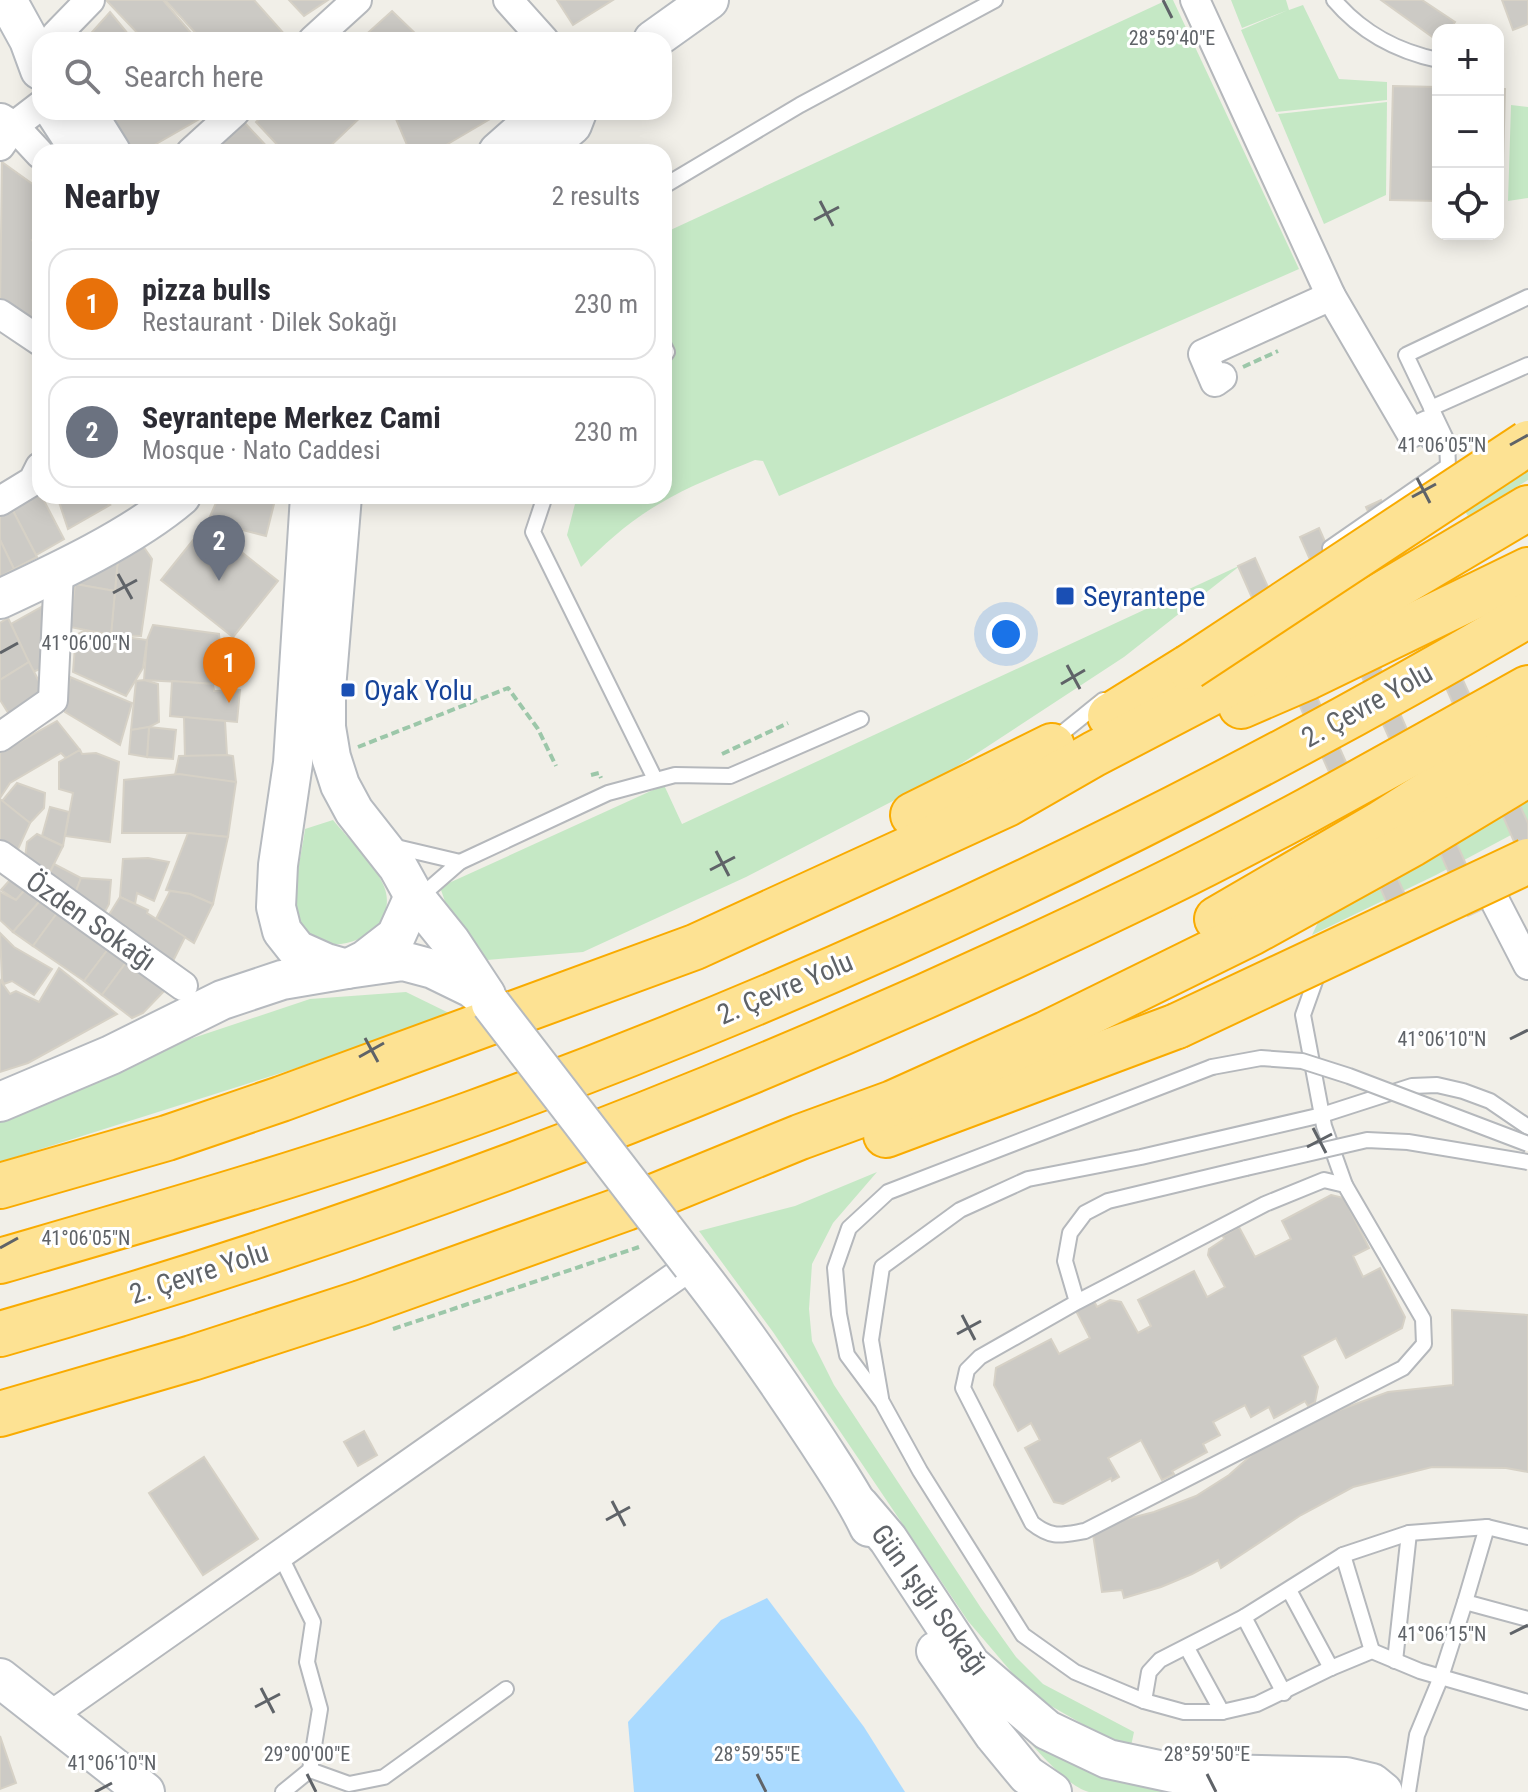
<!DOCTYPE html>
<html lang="en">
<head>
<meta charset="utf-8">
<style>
	:root { --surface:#fff; --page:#f2f2f3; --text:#2b2b33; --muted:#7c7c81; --line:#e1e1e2; --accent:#db2777 }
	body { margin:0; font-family:"Roboto Condensed",sans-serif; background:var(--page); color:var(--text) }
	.controls { position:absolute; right:24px; top:24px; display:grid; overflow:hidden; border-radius:16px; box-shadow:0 4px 20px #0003 }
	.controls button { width:72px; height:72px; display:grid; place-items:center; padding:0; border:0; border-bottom:2px solid var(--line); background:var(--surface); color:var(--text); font:40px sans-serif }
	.you { position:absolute; left:1006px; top:634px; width:28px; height:28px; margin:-20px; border:6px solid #fff; border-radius:50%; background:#1a73e8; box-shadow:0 0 0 12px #1a73e833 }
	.badge { display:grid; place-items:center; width:52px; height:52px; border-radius:50%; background:var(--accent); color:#fff; font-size:26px; font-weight:700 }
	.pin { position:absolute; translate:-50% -66px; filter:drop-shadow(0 2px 4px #0008) }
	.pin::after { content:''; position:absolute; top:42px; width:28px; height:24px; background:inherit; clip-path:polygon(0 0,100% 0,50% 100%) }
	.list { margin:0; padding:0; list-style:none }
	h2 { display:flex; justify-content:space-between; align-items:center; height:104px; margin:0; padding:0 32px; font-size:34px }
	h2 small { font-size:26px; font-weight:400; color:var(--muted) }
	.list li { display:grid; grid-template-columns:52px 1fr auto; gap:24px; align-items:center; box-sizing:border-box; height:112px; margin:0 16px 16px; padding:0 16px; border:2px solid var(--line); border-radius:24px }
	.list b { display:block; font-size:30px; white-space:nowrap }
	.list p { margin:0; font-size:26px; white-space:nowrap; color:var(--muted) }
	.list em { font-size:26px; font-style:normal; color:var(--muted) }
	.icon { flex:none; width:44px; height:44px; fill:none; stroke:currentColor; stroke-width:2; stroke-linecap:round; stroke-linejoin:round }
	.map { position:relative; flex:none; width:1528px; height:1792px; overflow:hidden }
	.search { position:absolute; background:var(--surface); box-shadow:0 4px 20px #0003; left:32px; top:32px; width:640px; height:88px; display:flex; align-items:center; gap:20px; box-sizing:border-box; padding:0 28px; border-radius:24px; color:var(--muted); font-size:30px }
	.panel { position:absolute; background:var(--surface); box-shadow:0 4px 20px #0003; left:32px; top:144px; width:640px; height:360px; border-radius:24px }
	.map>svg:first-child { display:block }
	.green { fill:#c5e8c5 }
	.water { fill:#aadaff }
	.building { fill:#cccac5; stroke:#d6d1c6; stroke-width:2 }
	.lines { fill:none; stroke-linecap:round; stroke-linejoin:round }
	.lane-casing { stroke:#b5b8bc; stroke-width:18 }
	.street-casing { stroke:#b5b8bc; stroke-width:32 }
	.secondary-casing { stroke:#b6babf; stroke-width:42 }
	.highway-casing { stroke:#f9ab00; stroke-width:48 }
	.path { stroke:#9cc7a9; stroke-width:4; stroke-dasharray:8 4; stroke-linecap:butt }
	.lane { stroke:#fff; stroke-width:14 }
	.street { stroke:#fff; stroke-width:28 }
	.secondary { stroke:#fff; stroke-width:38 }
	.highway { stroke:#fde293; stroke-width:44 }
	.lane-bridge-casing { stroke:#b5b8bc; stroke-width:18; stroke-linecap:butt }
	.secondary-bridge-casing { stroke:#b6babf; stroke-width:42; stroke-linecap:butt }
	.highway-bridge-casing { stroke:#f9ab00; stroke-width:48; stroke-linecap:butt }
	.lane-bridge { stroke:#fff; stroke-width:14 }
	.secondary-bridge { stroke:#fff; stroke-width:38 }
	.highway-bridge { stroke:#fde293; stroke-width:44 }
	.ticks { fill:none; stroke:#5f6368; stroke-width:3 }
	.transit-dot { fill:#1a4fb4; stroke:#fff; stroke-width:3 }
	.labels { text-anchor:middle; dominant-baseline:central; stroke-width:6; stroke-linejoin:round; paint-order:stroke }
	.transit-label { font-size:28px; fill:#164399; stroke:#fff; text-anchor:start }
	.street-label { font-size:28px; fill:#5f6368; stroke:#fff }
	.ticks-label { font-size:20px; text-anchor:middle; fill:#5f6368; stroke:#fff; stroke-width:6; stroke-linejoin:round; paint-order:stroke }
</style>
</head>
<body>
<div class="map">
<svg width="1528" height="1792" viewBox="0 0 1528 1792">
	<rect width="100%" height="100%" fill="#f1efe8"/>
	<g class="green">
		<path d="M1167,0H1173L1299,269L779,496L763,461L755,460C723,473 689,486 659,504C629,521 605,544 581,567L567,535L577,496H664V233Z"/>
		<path d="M1231,0H1286L1289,10L1303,5L1339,79L1387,82V100L1276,112L1241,30L1288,10L1242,28Z"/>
		<path d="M1387,102L1386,195L1324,224L1278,114Z"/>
		<path d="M1511,105L1528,107V198L1508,201Z"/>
		<path d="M1528,461V480L1468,516L1462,507Z"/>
		<path d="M1241,565L1124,657L947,773L746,877L583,952L487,960L452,922L440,887L664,785L682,824Z"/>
		<path d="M1528,793V826L1436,875L1312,935L1322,914Z"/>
		<path d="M333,820C349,840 373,861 383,884C407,936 314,972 297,916C291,894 302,853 305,829Z"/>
		<path d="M406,992L449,1013L300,1067L0,1162V1117L166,1047L310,999Z"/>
		<path d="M877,1172L833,1223L812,1264L809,1309L812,1341L834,1385L981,1608L1016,1657L1043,1684L1134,1732L1131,1746L1100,1734L1030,1694L968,1621L773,1332L699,1231L795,1206Z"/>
		<path d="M1012,1719L1178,1792C1154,1792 1110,1792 1089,1792C1068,1788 1024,1738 1012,1719Z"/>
	</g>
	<path class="water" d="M767,1598L864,1727L905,1792H634L628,1722L721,1620Z"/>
	<g class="building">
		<path d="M106,0H163L197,40H144Z"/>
		<path d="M165,0H254L287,37L283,40H202Z"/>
		<path d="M289,0H328L304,16Z"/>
		<path d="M557,0H613L573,25Z"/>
		<path d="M1381,0H1422L1455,22L1449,30H1438V41Z"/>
		<path d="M1502,0H1528V24L1513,30Z"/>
		<path d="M392,11L422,40H360Z"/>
		<path d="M110,12L133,40H85Z"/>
		<path d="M1393,86L1438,87V201L1390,200Z"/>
		<path d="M1498,89H1505L1502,202H1498Z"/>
		<path d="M106,112H207L208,114L142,152H128Z"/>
		<path d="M267,112H366L324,152H284L256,122Z"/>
		<path d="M393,112H493L497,115L434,152H410Z"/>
		<path d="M244,122L272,152H213Z"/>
		<path d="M2,162L38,188L40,193V236L32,240L40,256V330L0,309Z"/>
		<path d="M40,493L64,539L36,555L10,505Z"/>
		<path d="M57,496H96L110,505L68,529Z"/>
		<path d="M219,496H276L266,536L208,521Z"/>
		<path d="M1381,500L1528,823V873L1366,507Z"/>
		<path d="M0,504L10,505L37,557L14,569L0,540Z"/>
		<path d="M206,524L278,581L233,637L161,580Z"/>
		<path d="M1319,528L1485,908L1468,916L1300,537Z"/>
		<path d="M0,540L14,569L0,577Z"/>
		<path d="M143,546L152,559L141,636L111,635L118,558Z"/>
		<path d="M118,558L115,591L75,584Z"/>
		<path d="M1255,558L1423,935L1405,944L1238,566Z"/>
		<path d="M75,584L115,591L111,635L70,627Z"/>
		<path d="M45,605L47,666L33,672L11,624Z"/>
		<path d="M8,618L29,662L0,680V623Z"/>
		<path d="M153,625L219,634L220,644L243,651L235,685L144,680L147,640Z"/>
		<path d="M84,631L147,640L143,668L126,696L73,672L76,635Z"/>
		<path d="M29,662L47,697L12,719L0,700V680Z"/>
		<path d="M70,677L132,703L120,745L65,712Z"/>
		<path d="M144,680L158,684L159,722L149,727L131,730L136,681Z"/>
		<path d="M172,681L213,684L214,691L240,690L237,722L170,716Z"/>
		<path d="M184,717L225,721L227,755L185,757Z"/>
		<path d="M57,721L80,750L66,758L61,753L10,783L0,798V753Z"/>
		<path d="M149,727L176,730L173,759L147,757Z"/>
		<path d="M149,727L147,757L129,754L131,730Z"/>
		<path d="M80,750L82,754L96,753L119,762L110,842L65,836L73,793L59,789V762Z"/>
		<path d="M227,755L233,756L236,782L175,775L179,756Z"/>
		<path d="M179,774L236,782L228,837L188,833H122L124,780Z"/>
		<path d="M17,783L45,793L44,808L30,823L2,801Z"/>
		<path d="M0,799L30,823L14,858L0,846Z"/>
		<path d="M50,807L69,812L63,846L42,836Z"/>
		<path d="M188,833L228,837L213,904L190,894L166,890Z"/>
		<path d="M37,834L63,846L46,880L40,875L43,868L25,858L27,842Z"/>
		<path d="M148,858L169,862L154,901L137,893L135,904L120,897L123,859Z"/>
		<path d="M54,864L81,878L73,899L46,880Z"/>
		<path d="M16,873L31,883L16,900L1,890Z"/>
		<path d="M81,878L111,880L109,904L101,919L73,899Z"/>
		<path d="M31,883L46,894L13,932L0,920V892L16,900Z"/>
		<path d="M170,891L190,894L213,904L194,943L156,919Z"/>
		<path d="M46,894L60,909L33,946L13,932Z"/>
		<path d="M120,897L148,910L147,913L185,937L172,963L107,918Z"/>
		<path d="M60,909L112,944L84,981L33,946Z"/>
		<path d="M0,933L14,947L52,969L34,995L12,981L4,984L2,980Z"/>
		<path d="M112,944L130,957L102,995L84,981Z"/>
		<path d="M130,957L167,988L143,1013L132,1018L102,995Z"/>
		<path d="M59,968L117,1014L28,1063L0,1072V980L10,994L16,991L39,1002Z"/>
		<path d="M1331,1195L1344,1198L1369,1248L1353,1256L1363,1277L1380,1268L1405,1317L1402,1328L1346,1358L1336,1338L1302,1356L1318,1387L1315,1402L1308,1406L1305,1401L1274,1418L1269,1407L1251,1417L1245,1405L1213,1422L1220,1435L1203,1444L1207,1452L1172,1471L1174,1474L1162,1480L1141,1440L1108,1458L1119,1477L1112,1481L1111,1478L1063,1504L1054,1502L1025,1448L1040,1440L1031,1423L1018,1431L994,1385L996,1368L1051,1339L1059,1354L1090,1338L1075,1309L1093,1299L1097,1307L1110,1300L1121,1302L1138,1333L1151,1326L1138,1300L1194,1271L1207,1297L1225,1287L1208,1255L1209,1249L1224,1239L1223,1236L1239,1227L1255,1257L1291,1239L1282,1221Z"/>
		<path d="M1452,1310L1528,1315V1472L1506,1468L1432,1467L1353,1487L1301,1515L1221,1568L1218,1560L1192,1574L1161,1587L1124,1598L1122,1590L1102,1592L1092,1528L1154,1512L1196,1496L1229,1475L1256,1451L1334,1412L1388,1392L1453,1385Z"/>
		<path d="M364,1431L377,1455L358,1466L344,1442Z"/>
		<path d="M204,1457L258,1539L203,1575L149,1493Z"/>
		<path d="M0,1736L16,1783L0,1789Z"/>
	</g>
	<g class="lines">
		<defs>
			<g id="lane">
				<path d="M1334,0C1362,33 1396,51 1438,60"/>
				<path d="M664,186L800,105L995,0"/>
				<path d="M664,346L667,352L664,356"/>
				<path d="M1431,408L1528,365"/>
				<path d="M545,496L533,532L655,779"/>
				<path d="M1330,548L1448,466L1447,441L1406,355L1528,297"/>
				<path d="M1051,742L1103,700"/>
				<path d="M392,846L460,862L429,889L414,895"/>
				<path d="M460,862L608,793L675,775L730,776L861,719"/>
				<path d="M1319,970L1303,1015L1324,1126L1345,1185"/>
				<path d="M1212,1067L888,1192L849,1228L835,1268L839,1314L847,1355L882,1402L920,1471L1023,1635L1075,1672L1144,1701L1184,1712H1222L1257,1704L1331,1668L1372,1651L1420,1671L1528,1702"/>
				<path d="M1077,1302L1265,1204L1324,1180L1345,1185L1423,1319L1424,1344L1403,1368L1085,1531C1061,1535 1052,1539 1032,1523L963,1388L967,1370L980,1357L1077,1302L1065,1261L1070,1233L1085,1213L1108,1201L1246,1168"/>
				<path d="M881,1398L871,1340L882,1267L960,1210L1028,1179L1141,1157L1322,1115L1412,1086L1437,1085L1463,1091L1490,1101L1528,1127"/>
				<path d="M1487,1527L1465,1602L1528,1619"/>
				<path d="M280,1555L313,1622L307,1662L320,1709L310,1770L283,1792"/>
				<path d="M1343,1555L1372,1651"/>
				<path d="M1289,1590L1331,1668"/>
				<path d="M1244,1617L1284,1693"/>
				<path d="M1187,1648L1222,1712"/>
				<path d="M1395,1661L1409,1533"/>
				<path d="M1144,1701L1149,1672L1160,1660L1244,1617L1343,1555L1409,1533L1487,1527L1528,1537"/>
				<path d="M310,1770L349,1784L384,1777L506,1689"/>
				<path d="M1408,1792L1417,1735L1441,1677L1465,1602"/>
			</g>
			<g id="street">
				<path d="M508,0L544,40"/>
				<path d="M1195,0L1331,296L1411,433L1428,425L1433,436"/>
				<path d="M56,35L90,0"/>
				<path d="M313,40L357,0"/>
				<path d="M1,118L14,126L40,154"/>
				<path d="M0,146L14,126L40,106"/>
				<path d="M191,152L235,112"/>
				<path d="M0,314L40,341"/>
				<path d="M1222,377L1215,382L1203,354L1331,296"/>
				<path d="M0,501L33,481L40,467"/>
				<path d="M0,737L53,700L59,571"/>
				<path d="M0,855L183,986"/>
				<path d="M1496,903L1528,965"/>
				<path d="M50,1716L692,1265"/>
			</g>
			<g id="secondary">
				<path d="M7,0L29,40L40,70"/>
				<path d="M653,40L709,0"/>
				<path d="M55,112L81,152"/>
				<path d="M86,112L111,152"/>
				<path d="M498,152L543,112"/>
				<path d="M540,152L572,125L577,112"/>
				<path d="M310,496L293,763L278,865L276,907L282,931L297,950L326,963L347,969L403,961L433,969L472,988L491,1004"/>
				<path d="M342,496L326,689V727L331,757L340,785L354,811L398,867L414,896L451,942L486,995"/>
				<path d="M0,599C58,572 133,537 181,496"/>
				<path d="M0,1102L111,1055L222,1000L282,980L347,969L365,960L396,936L414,896"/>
				<path d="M692,1265C737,1322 778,1381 818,1442C836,1470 855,1497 869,1527"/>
				<path d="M859,1505L888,1539L971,1665L1047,1730L1108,1759L1173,1773L1346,1777L1372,1783L1383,1792"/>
				<path d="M936,1651L994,1735L1027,1775L1052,1792"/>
				<path d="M0,1678L145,1792"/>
			</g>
			<g id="highway">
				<path d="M1241,706L1308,677L1528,570"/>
				<path d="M1110,716L1189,667"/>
				<path d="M913,815L1052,746"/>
				<path d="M1217,919L1380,824L1528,730"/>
				<path d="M886,1135L1177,1026"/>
				<path d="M0,1186L167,1138L281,1099L695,947L1007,804L1094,754L1255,670L1528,508"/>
				<path d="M0,1261C158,1215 316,1170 471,1114C837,981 1192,812 1528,615"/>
				<path d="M0,1334C398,1221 781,1071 1153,890C1281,828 1404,757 1528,688"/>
				<path d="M0,1414L192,1358L361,1303L626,1208L800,1137L893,1103L1046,1034L1251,933L1412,844L1528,774"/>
			</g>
		</defs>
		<use href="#lane" class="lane-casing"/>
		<use href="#street" class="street-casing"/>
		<use href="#secondary" class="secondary-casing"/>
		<use href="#highway" class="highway-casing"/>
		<g class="path">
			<path d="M1243,367L1278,351"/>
			<path d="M358,747L508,688L538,729L556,766"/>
			<path d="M722,754L788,723"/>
			<path d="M591,775L599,773L601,778"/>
			<path d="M393,1329L639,1247"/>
		</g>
		<use href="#lane" class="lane"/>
		<use href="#street" class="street"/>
		<use href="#secondary" class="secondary"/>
		<use href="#highway" class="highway"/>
		<defs>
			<g id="lane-bridge">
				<path d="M1212,1067L1261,1058L1302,1061L1349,1076L1528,1144"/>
				<path d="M1246,1168L1367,1140L1408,1142L1528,1162"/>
			</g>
			<path id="secondary-bridge" d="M491,1004L692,1265"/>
			<g id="highway-bridge">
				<path d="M1189,667L1528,443"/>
				<path d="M1177,1026L1528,861"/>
			</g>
		</defs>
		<use href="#lane-bridge" class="lane-bridge-casing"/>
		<use href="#secondary-bridge" class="secondary-bridge-casing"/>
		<use href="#highway-bridge" class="highway-bridge-casing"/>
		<use href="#lane-bridge" class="lane-bridge"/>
		<use href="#secondary-bridge" class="secondary-bridge"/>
		<use href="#highway-bridge" class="highway-bridge"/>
	</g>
	<path class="ticks" d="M1163,0L1172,18M820,201L833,226M814,220L839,207M1510,445L1528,435M1417,478L1430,503M1412,497L1436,484M118,574L132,599M113,593L137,580M0,653L18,643M1067,665L1080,689M1061,684L1085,670M716,851L729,876M710,870L735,857M365,1038L378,1062M1510,1039L1528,1030M359,1057L384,1043M1313,1128L1326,1153M1307,1147L1332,1134M0,1248L18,1238M962,1315L975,1340M957,1334L981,1321M612,1501L625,1526M606,1520L630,1507M1510,1634L1528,1625M261,1688L274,1713M255,1707L280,1694M307,1774L316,1792M757,1774L766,1792M1207,1774L1216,1792M95,1792L112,1783"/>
	<g class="transit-dot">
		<rect x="1055" y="586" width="20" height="20" rx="4"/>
		<rect x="340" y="682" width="16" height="16" rx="4"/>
	</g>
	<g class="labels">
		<g class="transit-label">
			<text x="1083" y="596">Seyrantepe</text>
			<text x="364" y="690">Oyak Yolu</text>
		</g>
		<g class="street-label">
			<text transform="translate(1367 705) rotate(-29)">2. Çevre Yolu</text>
			<text transform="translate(91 921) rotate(35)">Özden Sokağı</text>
			<text transform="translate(785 988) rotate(-23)">2. Çevre Yolu</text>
			<text transform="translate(199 1273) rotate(-18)">2. Çevre Yolu</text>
			<text transform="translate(930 1600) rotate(54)">Gün Işığı Sokağı</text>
		</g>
	</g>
	<g class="ticks-label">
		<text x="1172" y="45">28°59'40"E</text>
		<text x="1442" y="452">41°06'05"N</text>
		<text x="86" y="650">41°06'00"N</text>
		<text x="1442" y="1046">41°06'10"N</text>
		<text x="86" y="1245">41°06'05"N</text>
		<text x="1442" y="1641">41°06'15"N</text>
		<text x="307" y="1761">29°00'00"E</text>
		<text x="757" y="1761">28°59'55"E</text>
		<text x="1207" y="1761">28°59'50"E</text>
		<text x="112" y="1770">41°06'10"N</text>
	</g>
</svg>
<div class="controls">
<button>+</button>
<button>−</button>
<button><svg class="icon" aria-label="locate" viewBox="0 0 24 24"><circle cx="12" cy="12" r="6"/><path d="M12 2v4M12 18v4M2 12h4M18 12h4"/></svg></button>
</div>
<div class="you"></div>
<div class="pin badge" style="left:229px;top:703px;background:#e8710a">1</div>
<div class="pin badge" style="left:219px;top:581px;background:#6b7280">2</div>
<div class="search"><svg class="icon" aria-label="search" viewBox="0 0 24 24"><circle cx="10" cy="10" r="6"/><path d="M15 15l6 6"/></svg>Search here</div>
<section class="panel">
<h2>Nearby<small>2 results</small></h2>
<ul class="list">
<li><span class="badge" style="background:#e8710a">1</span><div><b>pizza bulls</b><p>Restaurant · Dilek Sokağı</p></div><em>230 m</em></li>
<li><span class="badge" style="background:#6b7280">2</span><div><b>Seyrantepe Merkez Cami</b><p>Mosque · Nato Caddesi</p></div><em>230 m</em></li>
</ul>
</section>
</div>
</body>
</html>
